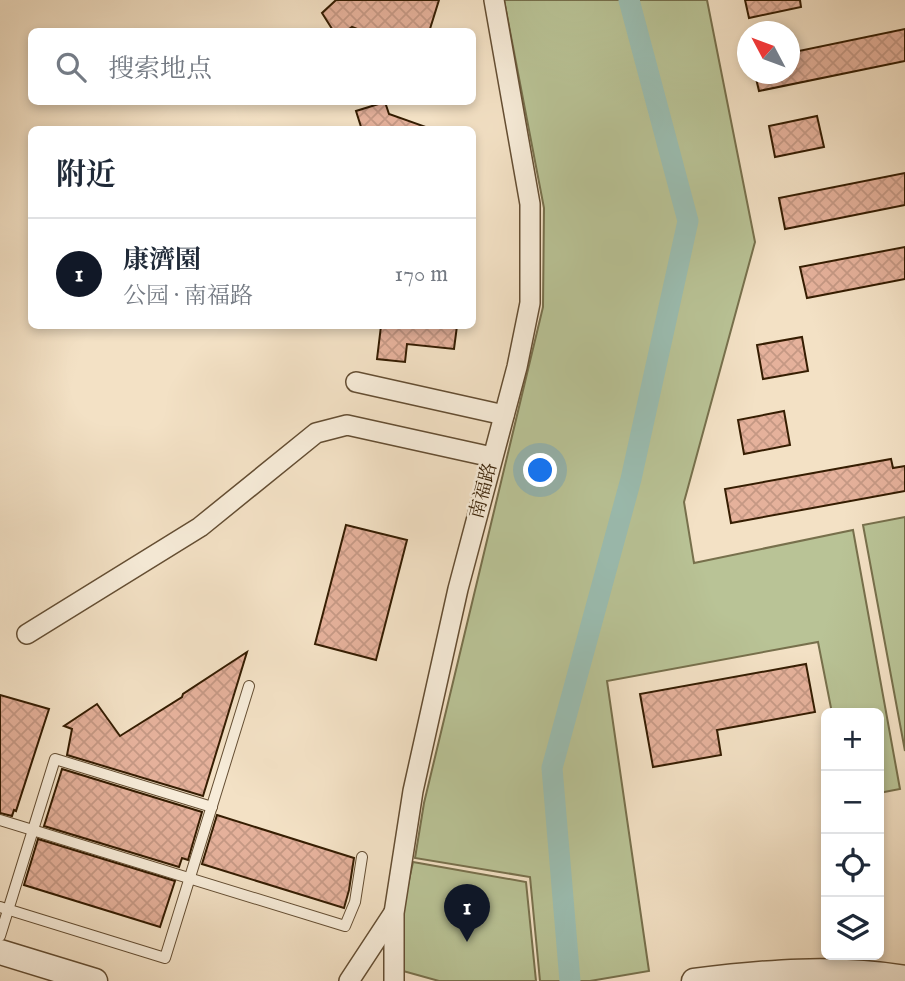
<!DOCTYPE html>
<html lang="zh">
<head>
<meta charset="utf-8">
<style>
	:root { --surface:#fff; --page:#f6f6f7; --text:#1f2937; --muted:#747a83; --line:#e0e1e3; --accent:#111827 }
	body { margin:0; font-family:"IM FELL English","Noto Serif SC",serif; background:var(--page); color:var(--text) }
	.controls { position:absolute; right:21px; bottom:21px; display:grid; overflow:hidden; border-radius:10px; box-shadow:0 4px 10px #0003 }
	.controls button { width:63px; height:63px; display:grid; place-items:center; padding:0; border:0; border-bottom:2px solid var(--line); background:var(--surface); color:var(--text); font:35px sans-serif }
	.compass { position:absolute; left:737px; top:21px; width:63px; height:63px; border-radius:50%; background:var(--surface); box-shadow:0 4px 10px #0003; rotate:311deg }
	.you { position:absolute; left:541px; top:471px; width:24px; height:24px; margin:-18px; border:5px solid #fff; border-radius:50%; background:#1a73e8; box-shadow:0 0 0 10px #1a73e833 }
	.badge { display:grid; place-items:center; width:46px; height:46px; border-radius:50%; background:var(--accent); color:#fff; font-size:23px; font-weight:700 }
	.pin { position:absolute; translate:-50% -58px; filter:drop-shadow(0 2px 4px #0008) }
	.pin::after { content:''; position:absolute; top:37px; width:24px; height:21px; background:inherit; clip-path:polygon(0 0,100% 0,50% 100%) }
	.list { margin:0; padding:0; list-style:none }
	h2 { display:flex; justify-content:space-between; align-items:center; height:91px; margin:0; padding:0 28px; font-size:30px }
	h2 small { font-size:23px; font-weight:400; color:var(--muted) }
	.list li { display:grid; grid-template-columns:46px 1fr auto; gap:21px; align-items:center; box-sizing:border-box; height:112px; padding:0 28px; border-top:2px solid var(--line) }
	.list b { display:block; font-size:26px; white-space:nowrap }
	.list p { margin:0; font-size:23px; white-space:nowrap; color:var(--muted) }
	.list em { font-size:23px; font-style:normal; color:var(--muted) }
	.icon { flex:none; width:38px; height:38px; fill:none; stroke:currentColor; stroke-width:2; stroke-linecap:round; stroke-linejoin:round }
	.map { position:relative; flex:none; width:905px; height:981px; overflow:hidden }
	.search { position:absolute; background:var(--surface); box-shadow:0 4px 10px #0003; left:28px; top:28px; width:448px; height:77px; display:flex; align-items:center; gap:18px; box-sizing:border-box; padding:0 24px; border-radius:10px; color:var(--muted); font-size:26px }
	.panel { position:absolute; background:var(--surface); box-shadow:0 4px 10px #0003; left:28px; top:126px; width:448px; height:203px; border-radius:10px }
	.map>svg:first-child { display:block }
	.green { fill:#b9c396; stroke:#77704c; stroke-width:2 }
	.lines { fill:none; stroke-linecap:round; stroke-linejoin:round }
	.canal { stroke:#9bbeb2; stroke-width:21 }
	.building { fill:url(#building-cross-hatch); stroke:#351d02; stroke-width:2 }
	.service-casing { stroke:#644e33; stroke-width:12 }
	.minor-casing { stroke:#644e33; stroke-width:22 }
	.tertiary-casing { stroke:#644e33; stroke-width:27 }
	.service { stroke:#f7ecd9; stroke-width:10 }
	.minor { stroke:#f7ecd9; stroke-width:19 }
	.tertiary { stroke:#f7ecd9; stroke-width:24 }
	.labels { text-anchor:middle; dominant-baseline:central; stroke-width:5; stroke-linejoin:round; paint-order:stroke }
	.street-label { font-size:19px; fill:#351d02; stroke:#f7ecd9 }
</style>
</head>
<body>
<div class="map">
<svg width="905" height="981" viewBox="0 0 905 981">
	<defs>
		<pattern id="building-cross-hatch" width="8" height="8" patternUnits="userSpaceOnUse" patternTransform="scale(1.75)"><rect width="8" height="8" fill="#e5b19b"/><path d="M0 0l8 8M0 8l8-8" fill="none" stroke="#c59884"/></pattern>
	</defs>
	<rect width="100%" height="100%" fill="#f3e1c5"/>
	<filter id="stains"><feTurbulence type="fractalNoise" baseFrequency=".00286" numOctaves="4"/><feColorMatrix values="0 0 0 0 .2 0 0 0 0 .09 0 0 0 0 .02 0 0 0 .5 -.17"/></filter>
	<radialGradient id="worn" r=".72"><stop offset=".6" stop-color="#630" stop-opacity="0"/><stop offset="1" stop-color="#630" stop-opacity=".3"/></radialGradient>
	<g class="green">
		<path d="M504,0H707L755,242L684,502L694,563L853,530L900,789L879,793V713H832L818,642L607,681L649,971L590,981H540L530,877L415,858L424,803L543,307L544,208Z"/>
		<path d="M905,517V751L863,525Z"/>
		<path d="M413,862L526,882L536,981H439L403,971L402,912Z"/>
	</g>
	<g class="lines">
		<path class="canal" d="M570,981L552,768L631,479L688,221L629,0"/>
	</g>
	<g class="building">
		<path d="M336,0H439L429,32H365L352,27L345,32H334L322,13Z"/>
		<path d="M745,0H800L801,7L749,18Z"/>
		<path d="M905,29V61L759,91L755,74H789V53Z"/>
		<path d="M385,102L389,114L426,127L425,130H362L356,111Z"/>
		<path d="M817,116L824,147L775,157L769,126Z"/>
		<path d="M905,173V205L785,229L779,198Z"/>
		<path d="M905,247V279L807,298L800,267Z"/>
		<path d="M381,326H457L454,349L407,344L405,362L377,359Z"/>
		<path d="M802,337L808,371L763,379L757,345Z"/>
		<path d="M784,411L790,445L744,454L738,420Z"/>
		<path d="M891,459L893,468L905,466V491L731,523L725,489Z"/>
		<path d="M346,525L407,540L376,660L315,644Z"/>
		<path d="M247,652L203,796L67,755L72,729L64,726L97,704L120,736L182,697L183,694Z"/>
		<path d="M806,664L815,712L717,730L721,755L653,767L640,694Z"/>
		<path d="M0,695L49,709L16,811L14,810L12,816L0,813Z"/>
		<path d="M62,769L202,812L188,860L182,858L179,867L44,826Z"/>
		<path d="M217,815L354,858L349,890L344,908L202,864Z"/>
		<path d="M38,839L175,881L160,927L24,885Z"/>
	</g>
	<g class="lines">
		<defs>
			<g id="service">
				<path d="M0,820L345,926L355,902L362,857"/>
				<path d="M0,907L165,958L249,686"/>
				<path d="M0,936L55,759L212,807"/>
			</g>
			<g id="minor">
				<path d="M356,382L504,415"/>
				<path d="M27,634L200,527L316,433L347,425L492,457"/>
				<path d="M349,981L393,914"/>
				<path d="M394,981V913L413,791L458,589L517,367L530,303V204L494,0"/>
			</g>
			<g id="tertiary">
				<path d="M0,952L95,981"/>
				<path d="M694,981C765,972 834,966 905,978"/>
			</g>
		</defs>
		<use href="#service" class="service-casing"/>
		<use href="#minor" class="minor-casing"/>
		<use href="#tertiary" class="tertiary-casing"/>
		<use href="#service" class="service"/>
		<use href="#minor" class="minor"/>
		<use href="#tertiary" class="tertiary"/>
	</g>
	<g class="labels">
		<g class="street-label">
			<text transform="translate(484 491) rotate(-75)">南福路</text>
		</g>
	</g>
	<rect width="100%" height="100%" filter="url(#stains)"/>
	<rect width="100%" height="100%" fill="url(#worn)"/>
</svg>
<div class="controls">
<button>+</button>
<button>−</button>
<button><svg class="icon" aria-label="locate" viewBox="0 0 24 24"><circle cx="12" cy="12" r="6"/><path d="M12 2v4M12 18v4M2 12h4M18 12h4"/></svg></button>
<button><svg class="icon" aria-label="layers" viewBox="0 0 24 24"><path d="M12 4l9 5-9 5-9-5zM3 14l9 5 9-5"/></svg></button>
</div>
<svg class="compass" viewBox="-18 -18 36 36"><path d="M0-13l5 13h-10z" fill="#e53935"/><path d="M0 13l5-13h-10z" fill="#747a83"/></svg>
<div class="you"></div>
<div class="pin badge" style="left:467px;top:942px">1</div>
<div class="search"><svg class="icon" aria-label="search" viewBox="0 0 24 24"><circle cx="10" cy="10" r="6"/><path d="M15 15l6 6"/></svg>搜索地点</div>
<section class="panel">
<h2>附近<small></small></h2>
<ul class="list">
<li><span class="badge">1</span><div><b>康濟園</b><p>公园 · 南福路</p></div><em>170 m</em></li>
</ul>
</section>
</div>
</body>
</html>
